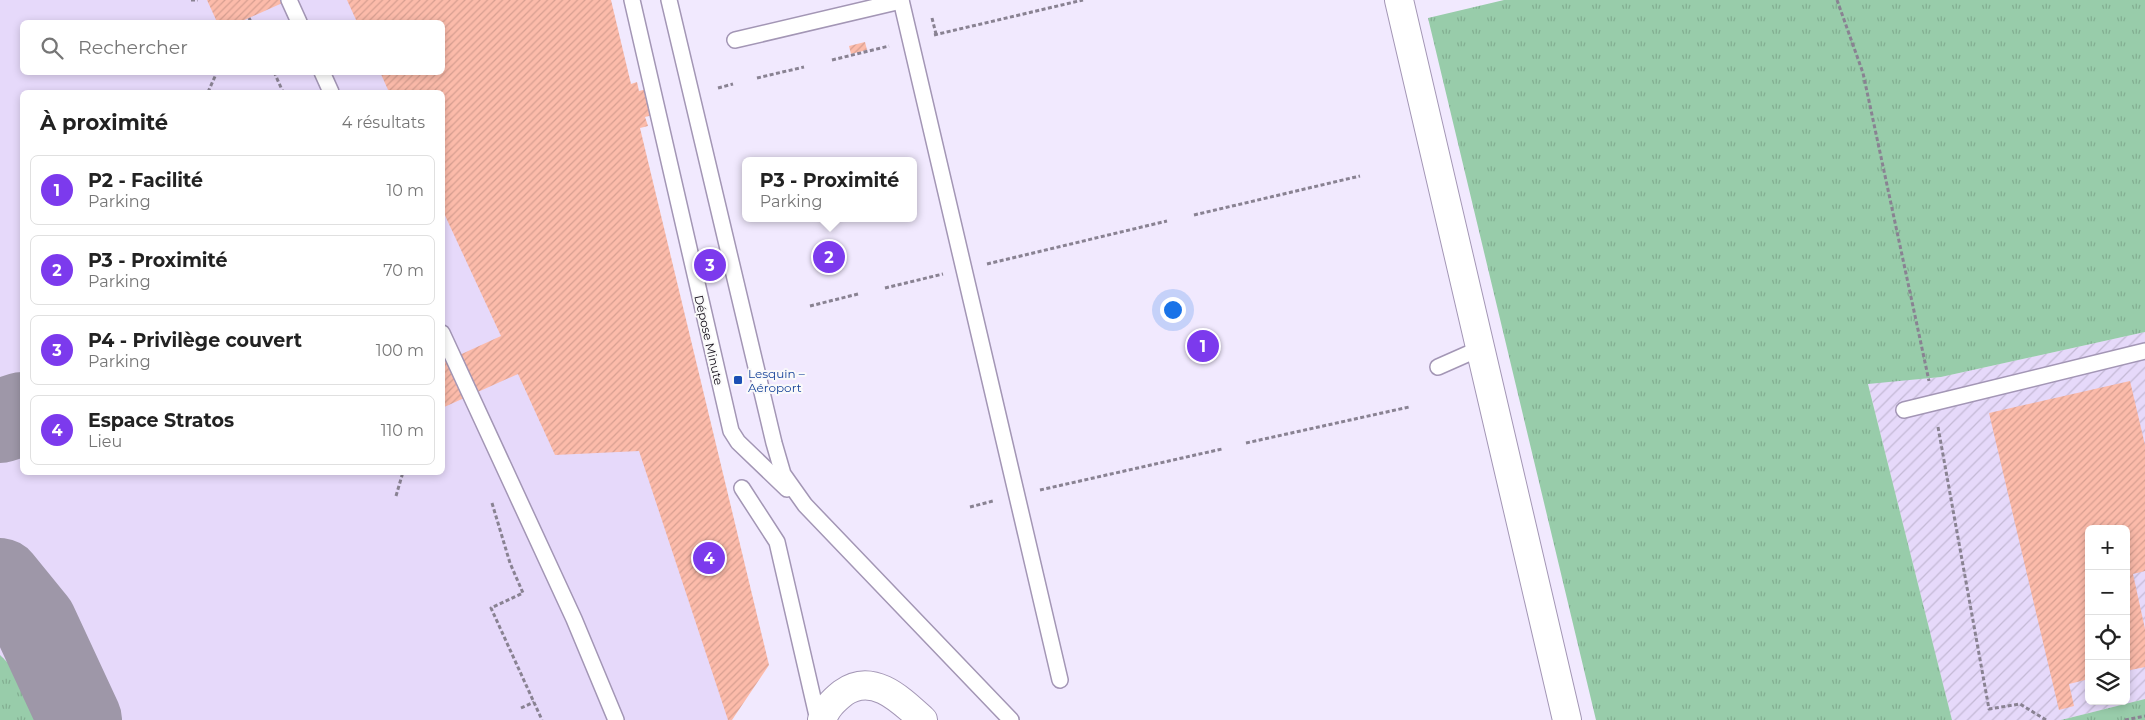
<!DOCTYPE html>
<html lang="fr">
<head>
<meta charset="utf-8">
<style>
	:root { --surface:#fff; --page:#f6f6f6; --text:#222; --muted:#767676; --line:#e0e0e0; --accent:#7c3aed }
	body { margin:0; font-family:Montserrat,sans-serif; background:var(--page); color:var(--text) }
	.controls { position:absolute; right:15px; bottom:15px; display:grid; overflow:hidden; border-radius:8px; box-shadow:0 2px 8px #0003 }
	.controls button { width:45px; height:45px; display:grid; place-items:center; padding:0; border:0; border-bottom:1px solid var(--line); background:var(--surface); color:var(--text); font:25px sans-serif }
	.you { position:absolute; left:1172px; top:309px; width:18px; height:18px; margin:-12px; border:4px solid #fff; border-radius:50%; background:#1a73e8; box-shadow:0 0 0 8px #1a73e833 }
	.badge { display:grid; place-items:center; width:32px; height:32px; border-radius:50%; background:var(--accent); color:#fff; font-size:16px; font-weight:700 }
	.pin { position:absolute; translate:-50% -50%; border:2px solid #fff; box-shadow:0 1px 5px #0006 }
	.popup { position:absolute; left:742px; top:157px; width:175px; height:65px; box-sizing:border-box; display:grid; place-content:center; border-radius:8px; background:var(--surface); filter:drop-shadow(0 1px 4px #0005); font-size:16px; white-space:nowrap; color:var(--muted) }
	.popup b { font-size:19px; color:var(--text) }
	.popup::after { content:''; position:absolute; left:50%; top:100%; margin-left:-10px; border:10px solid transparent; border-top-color:var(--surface) }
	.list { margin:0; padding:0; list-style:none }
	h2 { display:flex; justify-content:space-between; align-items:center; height:65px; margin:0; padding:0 20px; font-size:21px }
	h2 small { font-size:16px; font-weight:400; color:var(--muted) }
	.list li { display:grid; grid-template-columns:32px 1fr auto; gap:15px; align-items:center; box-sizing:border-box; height:70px; margin:0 10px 10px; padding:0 10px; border:1px solid var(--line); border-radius:8px }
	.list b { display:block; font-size:19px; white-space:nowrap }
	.list p { margin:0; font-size:16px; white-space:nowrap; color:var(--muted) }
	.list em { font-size:16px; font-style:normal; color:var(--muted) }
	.icon { flex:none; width:28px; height:28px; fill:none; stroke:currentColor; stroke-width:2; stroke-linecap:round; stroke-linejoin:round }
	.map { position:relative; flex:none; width:2145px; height:720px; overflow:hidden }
	.search { position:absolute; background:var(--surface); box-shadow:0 2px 8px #0003; left:20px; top:20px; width:425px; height:55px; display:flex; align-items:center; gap:12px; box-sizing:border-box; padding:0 18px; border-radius:8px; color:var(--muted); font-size:19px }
	.panel { position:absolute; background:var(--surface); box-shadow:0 2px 8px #0003; left:20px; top:90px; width:425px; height:385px; border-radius:8px }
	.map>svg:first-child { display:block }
	.industrial { fill:url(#industrial-furrows); fill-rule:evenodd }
	.built { fill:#e6d9fa; fill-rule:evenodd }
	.grass { fill:url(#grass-tufts) }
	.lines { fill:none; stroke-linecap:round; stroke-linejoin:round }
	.taxiway { stroke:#9e97a8; stroke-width:84 }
	.building { fill:url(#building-hatch) }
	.service-casing { stroke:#a396b5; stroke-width:18 }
	.minor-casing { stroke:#a396b5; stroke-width:30 }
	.tertiary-casing { stroke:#a396b5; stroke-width:30 }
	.path { stroke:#898292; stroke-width:3; stroke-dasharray:4 2.5; stroke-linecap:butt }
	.service { stroke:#fff; stroke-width:15 }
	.minor { stroke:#fff; stroke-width:28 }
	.tertiary { stroke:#fff; stroke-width:28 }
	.transit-dot { fill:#1a4fb4; stroke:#fafafa; stroke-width:2 }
	.labels { text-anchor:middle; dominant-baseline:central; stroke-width:4; stroke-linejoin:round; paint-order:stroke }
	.street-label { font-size:12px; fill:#0f0a15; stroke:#fafafa }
	.transit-label { font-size:12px; fill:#164399; stroke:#fafafa; text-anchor:start }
</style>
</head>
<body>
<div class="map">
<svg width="2145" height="720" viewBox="0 0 2145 720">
	<defs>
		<pattern id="industrial-furrows" width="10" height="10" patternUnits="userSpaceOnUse" patternTransform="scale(1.25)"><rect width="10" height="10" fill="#e6d9fa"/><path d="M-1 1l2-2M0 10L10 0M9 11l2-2" fill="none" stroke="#c4b9d5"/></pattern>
		<pattern id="grass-tufts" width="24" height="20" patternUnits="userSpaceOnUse" patternTransform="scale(1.25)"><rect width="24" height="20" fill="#98ccaa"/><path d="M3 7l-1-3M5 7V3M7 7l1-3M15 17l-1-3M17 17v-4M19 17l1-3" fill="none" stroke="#82ae91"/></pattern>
		<pattern id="building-hatch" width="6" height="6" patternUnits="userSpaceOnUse" patternTransform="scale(1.25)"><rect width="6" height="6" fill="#fcbbaa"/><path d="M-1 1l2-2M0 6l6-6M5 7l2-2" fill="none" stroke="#d79f91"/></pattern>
	</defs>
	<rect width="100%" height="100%" fill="#f1e9fe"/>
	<path class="industrial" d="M2145,332V699L2061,720H1952L1868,383L1941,377ZM2089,529H2126V701H2089Z"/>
	<path class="built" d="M0,0H542L730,720H0ZM22,22H442V72H22ZM22,92H442V472H22Z"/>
	<g class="grass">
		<path d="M1504,0H2145V332L1941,377L1868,384L1952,720H1596L1428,18Z"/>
		<path d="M0,655L11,666L36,720H0Z"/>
		<path d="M2145,699V720H2061Z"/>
	</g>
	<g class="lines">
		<g class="taxiway">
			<path d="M0,421L22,414"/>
			<path d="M0,580L35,623L80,720"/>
		</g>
	</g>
	<g class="building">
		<path d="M207,0H289L240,22H217Z"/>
		<path d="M347,0H611L631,84L637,82L639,91L647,89L653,115L645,117L648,126L640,128L769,665L732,720H728L639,451L555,455L518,374L442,408V363L501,336L442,209V92H389L380,72H442V22H357Z"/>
		<path d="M865,42L867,50L851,54L849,46Z"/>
		<path d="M2130,381L2145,445V571L2133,574L2145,629V667L2126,671V529H2089V679L2069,684L2074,706L2059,710L1989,413Z"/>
	</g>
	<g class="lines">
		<defs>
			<g id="service">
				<path d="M289,0L299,22"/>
				<path d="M632,0L731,431L738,442L787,489"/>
				<path d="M669,0L774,443L783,474L805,505L1011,720"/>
				<path d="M901,0L1060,680"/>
				<path d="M735,40L901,1"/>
				<path d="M322,72L331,92"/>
				<path d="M442,333L574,619L616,720"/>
				<path d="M1438,367L1481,348"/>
				<path d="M1904,410L2145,351"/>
				<path d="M742,488L777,542L818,720"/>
			</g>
			<path id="minor" d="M822,720C826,708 833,701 843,693C873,671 902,701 923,720"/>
			<path id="tertiary" d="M1399,0L1567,720"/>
		</defs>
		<use href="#service" class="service-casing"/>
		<use href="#minor" class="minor-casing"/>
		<use href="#tertiary" class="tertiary-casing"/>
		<g class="path">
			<path d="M191,0H198"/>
			<path d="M1837,0L1863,73L1929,381"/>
			<path d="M249,18L251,22"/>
			<path d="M932,18L936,34"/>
			<path d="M934,35L1083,0"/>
			<path d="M832,60L889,46"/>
			<path d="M274,72L283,92"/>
			<path d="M757,78L804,67"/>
			<path d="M718,88L733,84"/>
			<path d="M208,92L217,72"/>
			<path d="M1194,215L1360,176"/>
			<path d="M987,264L1167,221"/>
			<path d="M885,288L943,274"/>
			<path d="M810,306L858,294"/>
			<path d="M1938,427L1989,709L2020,704L2046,720"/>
			<path d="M1246,443L1409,407"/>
			<path d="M1040,490L1222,449"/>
			<path d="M396,496L403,472"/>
			<path d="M492,503L510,563L523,593L491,608L542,720"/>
			<path d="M970,507L993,501"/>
			<path d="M521,708L534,702"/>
			<path d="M2125,720L2145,716"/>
		</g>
		<use href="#service" class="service"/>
		<use href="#minor" class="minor"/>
		<use href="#tertiary" class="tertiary"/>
	</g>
	<rect class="transit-dot" x="733" y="375" width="10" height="10" rx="2.5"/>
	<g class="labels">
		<g class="street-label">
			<text transform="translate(709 340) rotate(77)">Dépose Minute</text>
		</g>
		<g class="transit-label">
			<text x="748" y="373">Lesquin –<tspan x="748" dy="14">Aéroport</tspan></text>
		</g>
	</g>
</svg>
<div class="controls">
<button>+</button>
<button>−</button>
<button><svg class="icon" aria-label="locate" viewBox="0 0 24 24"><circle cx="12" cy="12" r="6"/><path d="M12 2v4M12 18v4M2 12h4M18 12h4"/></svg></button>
<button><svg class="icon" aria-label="layers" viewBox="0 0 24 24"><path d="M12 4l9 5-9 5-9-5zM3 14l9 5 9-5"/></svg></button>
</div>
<div class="you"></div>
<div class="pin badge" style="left:1203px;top:346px">1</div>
<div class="pin badge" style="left:829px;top:257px">2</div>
<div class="popup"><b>P3 - Proximité</b>Parking</div>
<div class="pin badge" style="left:710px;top:265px">3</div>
<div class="pin badge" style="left:709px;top:558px">4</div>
<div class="search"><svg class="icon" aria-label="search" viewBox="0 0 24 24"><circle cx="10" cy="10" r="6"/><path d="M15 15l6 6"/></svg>Rechercher</div>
<section class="panel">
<h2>À proximité<small>4 résultats</small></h2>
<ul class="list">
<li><span class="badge">1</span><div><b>P2 - Facilité</b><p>Parking</p></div><em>10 m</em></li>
<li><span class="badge">2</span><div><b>P3 - Proximité</b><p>Parking</p></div><em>70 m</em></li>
<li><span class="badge">3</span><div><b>P4 - Privilège couvert</b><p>Parking</p></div><em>100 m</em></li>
<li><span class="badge">4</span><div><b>Espace Stratos</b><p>Lieu</p></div><em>110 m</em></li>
</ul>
</section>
</div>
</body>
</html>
